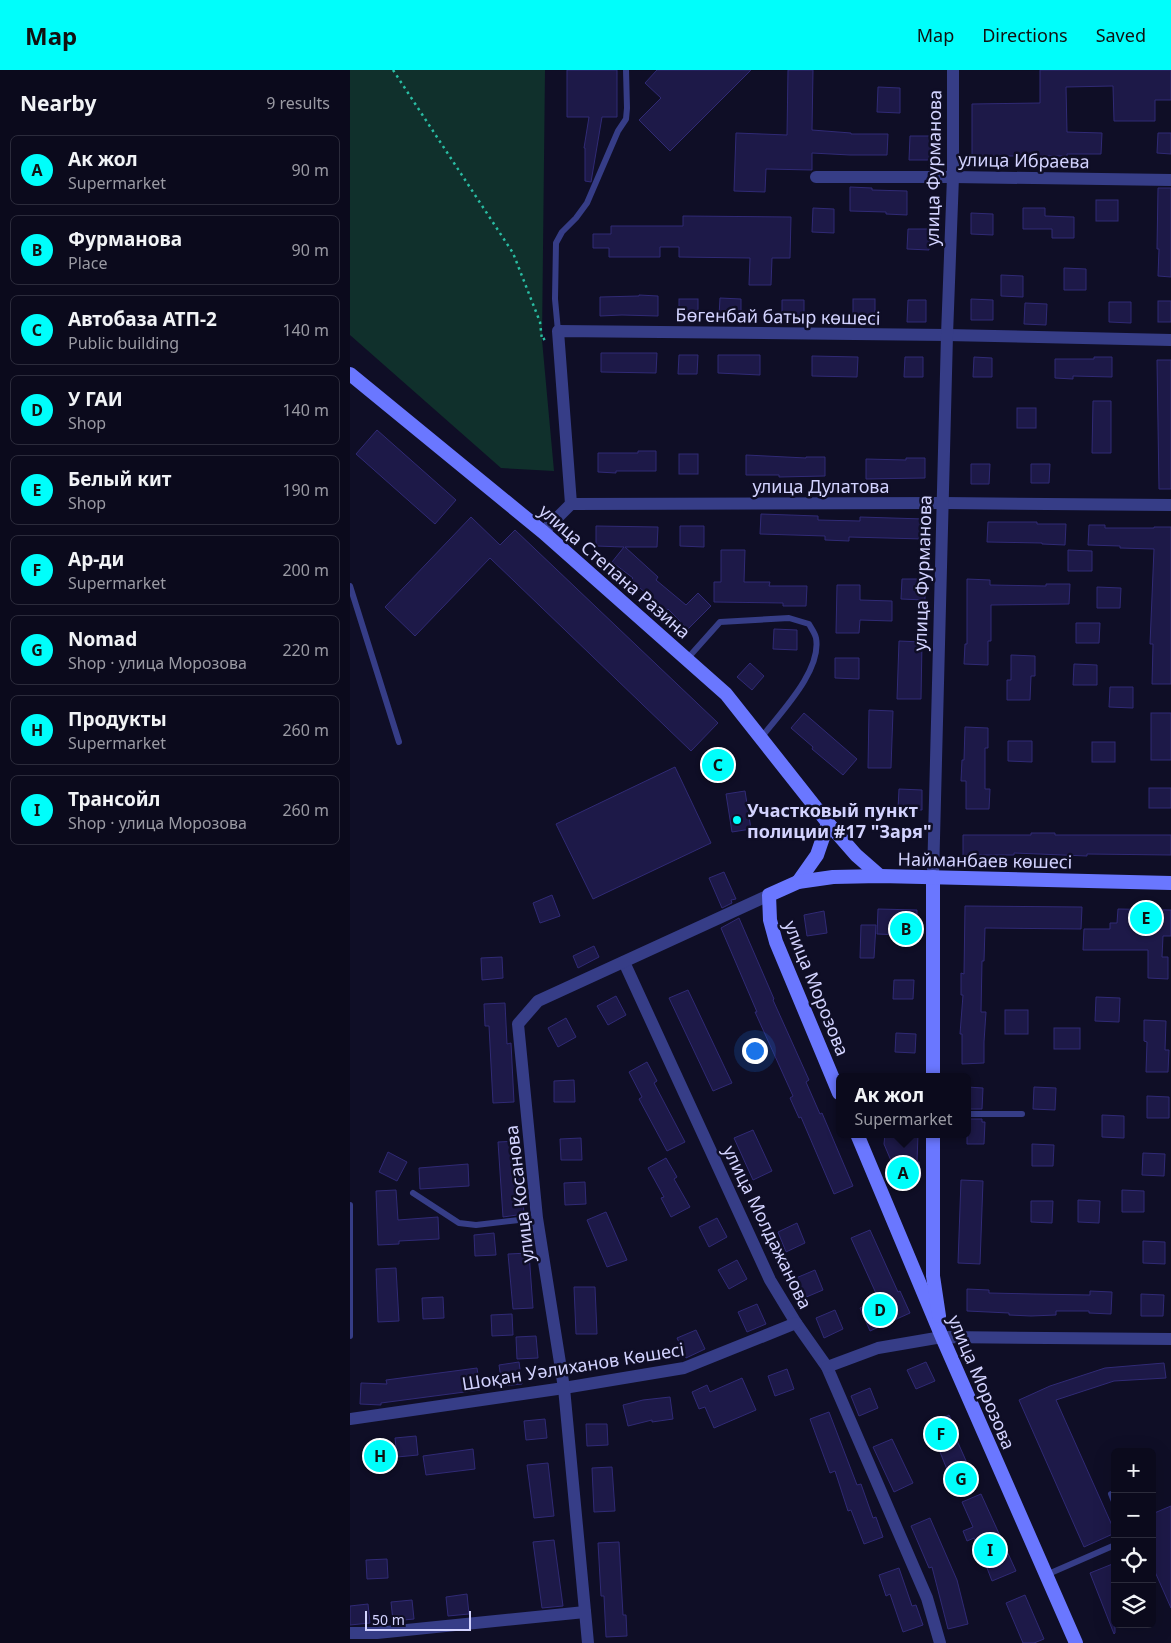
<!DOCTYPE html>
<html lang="en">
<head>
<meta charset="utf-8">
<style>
	:root { --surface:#0b0a1c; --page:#141325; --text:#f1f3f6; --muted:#9a9aa3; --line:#2b2b3b; --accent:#00fefb }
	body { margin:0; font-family:"Noto Sans",sans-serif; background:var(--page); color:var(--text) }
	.controls { position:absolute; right:15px; bottom:15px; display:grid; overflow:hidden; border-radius:8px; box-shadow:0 5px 20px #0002 }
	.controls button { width:45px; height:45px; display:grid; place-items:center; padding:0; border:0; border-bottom:1px solid var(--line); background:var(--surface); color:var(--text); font:25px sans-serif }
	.scale { position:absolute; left:15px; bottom:12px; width:106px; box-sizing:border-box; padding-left:5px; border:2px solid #d3d3ff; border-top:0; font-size:14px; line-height:18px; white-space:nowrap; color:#d3d3ff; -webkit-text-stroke:4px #0f0e26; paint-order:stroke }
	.you { position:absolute; left:404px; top:980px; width:18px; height:18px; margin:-12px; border:4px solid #fff; border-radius:50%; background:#1a73e8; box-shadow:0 0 0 8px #1a73e833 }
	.badge { display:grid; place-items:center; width:32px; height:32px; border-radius:50%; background:var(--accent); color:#111; font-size:16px; font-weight:700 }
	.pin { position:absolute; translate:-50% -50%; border:2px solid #fff; box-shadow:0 1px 5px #0006 }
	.popup { position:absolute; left:486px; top:1003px; width:135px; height:65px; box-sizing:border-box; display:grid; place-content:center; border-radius:8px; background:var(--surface); filter:drop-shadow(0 1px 4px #0005); font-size:16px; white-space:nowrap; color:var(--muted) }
	.popup b { font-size:19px; color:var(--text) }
	.popup::after { content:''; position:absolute; left:50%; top:100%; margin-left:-10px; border:10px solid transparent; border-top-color:var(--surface) }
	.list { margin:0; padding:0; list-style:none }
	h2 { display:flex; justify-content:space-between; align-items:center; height:65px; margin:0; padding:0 20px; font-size:21px }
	h2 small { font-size:16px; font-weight:400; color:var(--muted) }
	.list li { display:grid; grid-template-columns:32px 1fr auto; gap:15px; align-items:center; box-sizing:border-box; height:70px; margin:0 10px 10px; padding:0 10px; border:1px solid var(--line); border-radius:8px }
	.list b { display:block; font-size:19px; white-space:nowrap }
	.list p { margin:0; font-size:16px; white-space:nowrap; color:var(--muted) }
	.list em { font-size:16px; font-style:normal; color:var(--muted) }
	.icon { flex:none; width:28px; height:28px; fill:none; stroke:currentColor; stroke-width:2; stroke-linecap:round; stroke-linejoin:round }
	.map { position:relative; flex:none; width:821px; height:1573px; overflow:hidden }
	header { display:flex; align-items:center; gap:30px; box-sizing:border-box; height:70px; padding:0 25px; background:var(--accent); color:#111 }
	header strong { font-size:24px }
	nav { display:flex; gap:28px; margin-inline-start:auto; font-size:18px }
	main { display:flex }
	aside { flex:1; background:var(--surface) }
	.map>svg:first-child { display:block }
	.green { fill:#10302c }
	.building { fill:#1d1948; stroke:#302a75 }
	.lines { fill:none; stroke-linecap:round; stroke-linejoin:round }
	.path { stroke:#29bda3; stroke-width:2.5; stroke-dasharray:2.5 4; stroke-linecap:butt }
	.service { stroke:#363d87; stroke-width:6 }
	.minor { stroke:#363d87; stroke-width:12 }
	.secondary { stroke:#6a77ff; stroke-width:14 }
	.poi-dot { fill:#00fefb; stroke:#0f0e26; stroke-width:2 }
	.labels { text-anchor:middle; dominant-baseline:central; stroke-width:5; stroke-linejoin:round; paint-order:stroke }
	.street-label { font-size:18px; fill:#d3d3ff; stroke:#0f0e26 }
	.poi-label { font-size:18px; font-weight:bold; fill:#d3d3ff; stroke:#0f0e26; text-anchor:start }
</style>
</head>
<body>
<header>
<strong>Map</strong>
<nav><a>Map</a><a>Directions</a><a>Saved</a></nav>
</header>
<main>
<aside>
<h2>Nearby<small>9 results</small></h2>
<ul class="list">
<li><span class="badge">A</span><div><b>Ак жол</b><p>Supermarket</p></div><em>90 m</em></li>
<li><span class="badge">B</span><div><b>Фурманова</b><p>Place</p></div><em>90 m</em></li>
<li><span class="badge">C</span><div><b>Автобаза АТП-2</b><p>Public building</p></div><em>140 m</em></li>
<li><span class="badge">D</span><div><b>У ГАИ</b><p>Shop</p></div><em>140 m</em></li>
<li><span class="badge">E</span><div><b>Белый кит</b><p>Shop</p></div><em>190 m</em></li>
<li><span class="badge">F</span><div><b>Ар-ди</b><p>Supermarket</p></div><em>200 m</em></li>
<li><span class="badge">G</span><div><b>Nomad</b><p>Shop · улица Морозова</p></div><em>220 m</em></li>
<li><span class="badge">H</span><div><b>Продукты</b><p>Supermarket</p></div><em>260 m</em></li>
<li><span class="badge">I</span><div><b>Трансойл</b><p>Shop · улица Морозова</p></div><em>260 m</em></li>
</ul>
</aside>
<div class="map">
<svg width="821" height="1573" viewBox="0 0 821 1573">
	<rect width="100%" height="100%" fill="#0f0e26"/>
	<path class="green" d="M0,0H195L192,270L204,401L151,398L0,265Z"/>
	<g class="building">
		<path d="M217,0H267V47H252L241,112L235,111V78H234L239,47H217Z"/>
		<path d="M307,0H401L320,81L289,50L311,28L295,13Z"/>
		<path d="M438,0H463L462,60L501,63V64H538L537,85H500L462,83V100L416,99L415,122L384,121L386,63L437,65Z"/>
		<path d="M690,0H821V30H805V51H764L763,16L716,17L717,62L752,63L751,84H717V86H622V34L690,33Z"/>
		<path d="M528,17L550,18V43L527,42Z"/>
		<path d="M808,63H821V84L807,83Z"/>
		<path d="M560,66H581V90H559Z"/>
		<path d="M500,117L522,118V120L557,121V145L536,144V142L500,141Z"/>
		<path d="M808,118H821V207L808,206L809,179H807Z"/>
		<rect x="746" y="130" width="22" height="21"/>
		<path d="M463,138L484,139V163L462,162Z"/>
		<path d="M673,138H695V146L724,147V168H702V159H673Z"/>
		<path d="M621,143L643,144V165L621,164Z"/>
		<path d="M333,146L441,147L440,188H422L421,215H399L400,188L329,187V177H310V187H259V178H243V164H261V156H333Z"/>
		<path d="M558,159H580L579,180L557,179Z"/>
		<path d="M714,198L736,199V220H714Z"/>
		<path d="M651,205L673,206V227L651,226Z"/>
		<path d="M289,225L308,226V246L272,245L250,246V227L289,226Z"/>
		<path d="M370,228L391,229V246H369Z"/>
		<rect x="329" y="229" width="19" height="19"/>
		<rect x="503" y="229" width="22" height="21"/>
		<path d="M621,229L643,230V250H621Z"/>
		<path d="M432,230H454V249L432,248Z"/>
		<path d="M558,230H576V252H557Z"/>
		<rect x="808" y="231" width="13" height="21"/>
		<path d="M759,232H781V253L759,252Z"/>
		<path d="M675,233L697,234L696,255L674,254Z"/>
		<path d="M251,283H307L306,303L251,302Z"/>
		<path d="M329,285H348L347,304H328Z"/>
		<path d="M368,285H410V305L368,303Z"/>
		<path d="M462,286L508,287L507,307L462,306Z"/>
		<path d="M555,287H573V307H554Z"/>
		<path d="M624,287L642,288V307H623Z"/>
		<path d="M744,287H762V307L723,306V309L705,308V289H744Z"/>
		<path d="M807,290H821V419H809Z"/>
		<path d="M743,331H761V383H742Z"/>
		<rect x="667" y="338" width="19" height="20"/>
		<path d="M27,360L106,430L85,454L6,384Z"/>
		<path d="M288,381H306V401H266V403L248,402V383H288Z"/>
		<rect x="329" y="384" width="19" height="20"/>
		<path d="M396,385L456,388V387H475V406L429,407V405H396Z"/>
		<path d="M556,388H575V408L516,409V389L556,390Z"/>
		<path d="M621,394H640L639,414H621Z"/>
		<path d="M681,394H700L699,413H681Z"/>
		<path d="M411,444L468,446V450L510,451V447L574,449V469L499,467V471L475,470V466L410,464Z"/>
		<path d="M121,447L150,475L165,460L368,653L341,681L140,488L65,566L35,537Z"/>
		<path d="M638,452H687V454H716L715,475L692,474V473L637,472Z"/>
		<path d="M739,455H755V458H804V457H821V614H802L803,574H800L804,479L770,478V476L738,475Z"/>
		<path d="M246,456L308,457L307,477H275L308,507L306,510L336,535L348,523L361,536L338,559L318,539L316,541L281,510L283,508L262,492L274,477L246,476Z"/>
		<path d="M330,456H354V477L330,476Z"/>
		<path d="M371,480H395L394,512H420L419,516H457L456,536H433V533L364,532V512H371Z"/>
		<path d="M718,480L742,481V501H718Z"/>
		<path d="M552,509H575V530L551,529Z"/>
		<path d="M617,509L640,510V515L696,516V514H720L719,534L641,535V571H638V595L614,594L615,574H617Z"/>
		<path d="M487,515H510V530L542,531V551L510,550L509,563H486Z"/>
		<path d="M747,517L771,518L770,538H747Z"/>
		<path d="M726,553H750L749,573H726Z"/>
		<path d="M424,559L447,560V580L423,579Z"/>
		<path d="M549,571L572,572L571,629H547Z"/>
		<path d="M661,585L685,586V606H681L680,630H657V610H661Z"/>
		<path d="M485,588H509V609L485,608Z"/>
		<path d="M400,593L414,606L402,620L387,607Z"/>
		<path d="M724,594L747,595V615H723Z"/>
		<path d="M760,617H783V638L759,637Z"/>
		<path d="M519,640L543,641L541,698H518Z"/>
		<path d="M454,643L507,689L493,705L462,679L463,677L441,658Z"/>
		<rect x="801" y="643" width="20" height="47"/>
		<path d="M615,657L638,658V678H635V719H640L639,739H616V711H611L612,690H614Z"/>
		<path d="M658,671H682V692L658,691Z"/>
		<rect x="742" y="672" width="23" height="20"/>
		<path d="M325,697L361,773L243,829L206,754Z"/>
		<rect x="799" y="718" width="22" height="20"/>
		<path d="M549,719L572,720V740L548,739Z"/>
		<path d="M395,721L401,759L382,762L376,724Z"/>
		<path d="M681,763H705V765H821V785L737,784V786L664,783V785H613V765H681Z"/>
		<path d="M374,802L386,829L381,830L382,833L372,838L359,808Z"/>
		<path d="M202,825L210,846L190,853L183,833Z"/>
		<path d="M615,836L732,837L731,859L635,858L634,891H632L631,942H636L634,972V993L612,994V964H610L613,925H611V903L614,904Z"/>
		<path d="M528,839L567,840V870H552V865L527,864Z"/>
		<path d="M768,839L821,840V866H813L812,887H818V909L798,908V880H733L734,859H760V853H767Z"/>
		<path d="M474,841L477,863L457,866L454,845Z"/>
		<path d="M389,848L424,929L423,930L459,1010L456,1012L470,1044L472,1043L503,1116L484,1124L451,1047L449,1048L440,1028L443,1026L405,942H407L371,858Z"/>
		<path d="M511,855H526L524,888H510Z"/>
		<path d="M244,876L249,887L228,898L223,886Z"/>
		<path d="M152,887L153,908L132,910L131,888Z"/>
		<path d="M544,910H564L563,929H543Z"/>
		<path d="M338,920L382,1013L363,1021L319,928Z"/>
		<path d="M266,926L276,945L258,955L247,936Z"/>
		<path d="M746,927L770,928L769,952L745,951Z"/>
		<path d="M155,933L157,974L161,973L164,1032L143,1033L139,956H135L134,934Z"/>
		<rect x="655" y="940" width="23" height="24"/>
		<path d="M216,948L226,967L208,977L198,958Z"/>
		<path d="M794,950L816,951L815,980H819L818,1002H796L797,972L794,971Z"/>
		<rect x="704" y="958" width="26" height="21"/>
		<path d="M546,963L566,964L565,983L545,982Z"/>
		<path d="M297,992L307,1011L304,1013L335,1072L317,1081L289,1029L292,1027L279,1002Z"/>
		<path d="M224,1010L225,1032H204V1011Z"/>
		<path d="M617,1017L633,1018L632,1039H617Z"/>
		<path d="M684,1017L706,1018L705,1040L683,1039Z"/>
		<path d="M797,1026L819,1027V1048H797Z"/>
		<path d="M752,1045L774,1046V1068L752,1067Z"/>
		<path d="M617,1049H632V1052H635L634,1074H617Z"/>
		<path d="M403,1060L422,1101L403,1110L384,1068Z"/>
		<path d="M535,1064H568L567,1092H569L571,1106L547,1105L534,1074Z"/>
		<path d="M231,1068L232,1090H211L210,1069Z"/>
		<path d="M169,1071L174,1144L153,1147L148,1072Z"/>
		<path d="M682,1074L704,1075L703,1096H682Z"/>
		<path d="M38,1082L57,1092L47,1111L29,1102Z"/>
		<path d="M793,1083L815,1084L814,1106L792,1105Z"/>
		<path d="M316,1088L327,1107L324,1109L340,1137L321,1147L311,1128L314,1127L298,1098Z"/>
		<path d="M118,1094L119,1116L70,1119L69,1098Z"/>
		<path d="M611,1110L633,1111L630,1194L608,1193Z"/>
		<path d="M235,1112L236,1134L215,1135L214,1113Z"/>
		<path d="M46,1120L48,1150L88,1147L89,1169L49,1171V1174L28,1175L26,1121Z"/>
		<path d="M772,1120L794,1121V1142H772Z"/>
		<path d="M728,1130L750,1131L749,1153L728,1152Z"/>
		<path d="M681,1131H703L702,1153L681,1152Z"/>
		<path d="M256,1142L277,1190L257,1197L237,1150Z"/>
		<path d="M367,1148L377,1167L359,1177L349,1157Z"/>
		<path d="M447,1153L455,1173L436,1182L428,1162Z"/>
		<path d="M520,1160L548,1222L550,1221L560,1243L520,1261L510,1238L529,1230L501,1168Z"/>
		<path d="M144,1163L146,1185L125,1186L124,1165Z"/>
		<path d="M793,1171L815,1172V1194L793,1193Z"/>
		<path d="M179,1183L183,1238L163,1239L158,1184Z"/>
		<path d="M387,1190L397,1209L379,1219L368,1200Z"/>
		<path d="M46,1198L49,1251L28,1252L26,1199Z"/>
		<path d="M465,1200L473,1220L454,1228L446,1208Z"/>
		<path d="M224,1217H245L247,1264H226Z"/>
		<path d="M617,1219L639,1220V1223L684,1224L740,1225V1221L762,1222L761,1244L739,1243V1241H706V1245L681,1246L659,1245V1243L617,1241Z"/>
		<path d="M791,1224L814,1225L813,1246H791Z"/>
		<path d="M93,1227L94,1248L73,1249L72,1228Z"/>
		<path d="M407,1234L416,1254L397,1262L388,1242Z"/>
		<path d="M485,1240L493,1259L474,1268L466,1248Z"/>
		<path d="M162,1244L163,1265L142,1266L141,1245Z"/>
		<path d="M346,1260L355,1279L336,1288L327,1268Z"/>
		<path d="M186,1266L188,1288L167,1289L166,1267Z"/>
		<path d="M169,1292L172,1314L152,1316L149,1295Z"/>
		<path d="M576,1292L585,1311L566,1319L557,1300Z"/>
		<path d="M814,1293L816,1308L764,1311L706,1330L765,1462V1463L734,1477L669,1330L700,1316L755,1298Z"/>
		<path d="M127,1298L130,1320L31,1333V1335L10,1334L11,1313L37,1314L36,1310Z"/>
		<path d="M437,1299L444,1319L425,1326L418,1306Z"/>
		<path d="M392,1308L406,1340L364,1358L355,1337L349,1339L342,1322L357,1315L360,1322Z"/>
		<path d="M520,1318L528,1338L509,1346L501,1326Z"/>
		<path d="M320,1327L323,1349L302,1352V1350L278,1356L273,1335L293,1330Z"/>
		<path d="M479,1342L507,1415L511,1414L523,1448L526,1447L533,1467L514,1474L501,1440L498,1441L485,1401L480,1403L460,1349Z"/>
		<path d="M599,1345L608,1365L605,1366L617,1393L598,1402L590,1382L592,1381L580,1354Z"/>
		<path d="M195,1349L197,1368L176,1370L174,1351Z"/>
		<path d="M236,1354H257L258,1375L237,1376Z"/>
		<path d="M66,1366L68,1385L47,1387L45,1368Z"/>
		<path d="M542,1369L563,1413L544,1422L523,1377Z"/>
		<path d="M123,1379L125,1399L76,1405L73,1386Z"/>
		<path d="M198,1393L204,1446L184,1448L177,1395Z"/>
		<path d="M262,1397L265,1441L244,1442L242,1398Z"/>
		<path d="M631,1424L666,1501L642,1511L637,1498H638L624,1468L617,1471L613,1461L623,1457L612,1432Z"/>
		<path d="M821,1436V1538L802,1495V1444Z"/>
		<path d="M580,1448L607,1510L618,1554L598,1559L582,1497L579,1498L561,1456Z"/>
		<path d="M204,1470L213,1536L192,1538L183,1472Z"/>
		<path d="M269,1472L273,1545H276L277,1566L256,1567L254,1526H251L248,1473Z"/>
		<path d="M37,1489L38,1508L17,1509L16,1490Z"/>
		<path d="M765,1493V1563L764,1564L740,1503Z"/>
		<path d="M549,1498L562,1536L566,1535L573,1555L553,1562L540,1524L536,1526L529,1505Z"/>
		<path d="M117,1524L119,1544L98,1546L96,1527Z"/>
		<path d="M675,1525L694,1569L684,1573H673L656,1533Z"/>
		<path d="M62,1530L64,1549L43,1551L41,1532Z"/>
		<path d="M18,1534L20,1553L0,1555V1536Z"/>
	</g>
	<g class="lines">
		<path class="path" d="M43,0L163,183L190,252L192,270L196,268"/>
		<g class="service">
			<path d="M208,261L205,229L206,173L212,162L226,148L237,133L268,61L276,49L277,38L276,0"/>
			<path d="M0,516L49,672"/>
			<path d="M337,589L370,552L439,548L459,554C461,558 465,563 466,568C472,601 430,643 411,668"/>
			<path d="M617,1044H672"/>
			<path d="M63,1123L109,1153L126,1155L187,1148"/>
			<path d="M0,1266V1135"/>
			<path d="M761,1424L765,1434"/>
			<path d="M696,1505L765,1475"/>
		</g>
		<g class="minor">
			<path d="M466,107H603L821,110"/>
			<path d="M221,434L208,261L597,265L821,270"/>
			<path d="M193,462L221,434L593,433L821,435"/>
			<path d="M583,807L597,265L603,107V0"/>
			<path d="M274,892L420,1210L446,1253L477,1297L577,1528L590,1573"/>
			<path d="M477,1297L528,1278L592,1267L821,1269"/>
			<path d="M0,1349L214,1318L334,1298L446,1253"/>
			<path d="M0,1563H27L235,1542"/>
			<path d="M238,1573L214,1318L187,1148L168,954L188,931L419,825"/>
		</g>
		<g class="secondary">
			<path d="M0,304L193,462L376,624L478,753L506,785L530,806"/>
			<path d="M583,807V1007"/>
			<path d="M448,812L467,785L478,753"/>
			<path d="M489,1023L426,872L420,850L419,825L448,812L483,807L530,806L821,813"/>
			<path d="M507,1064L592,1267L726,1573"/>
			<path d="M583,1064V1206L589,1246"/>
		</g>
	</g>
	<circle class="poi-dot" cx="387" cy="750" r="5"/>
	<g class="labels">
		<g class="street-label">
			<text transform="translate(674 90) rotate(1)">улица Ибраева</text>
			<text transform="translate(583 98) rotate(-89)">улица Фурманова</text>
			<text transform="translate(428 246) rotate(1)">Бөгенбай батыр көшесі</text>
			<text x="471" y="416">улица Дулатова</text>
			<text transform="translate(265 501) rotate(41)">улица Степана Разина</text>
			<text transform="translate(572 503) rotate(-88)">улица Фурманова</text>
			<text transform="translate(635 790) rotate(1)">Найманбаев көшесі</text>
			<text transform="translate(467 918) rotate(68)">улица Морозова</text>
			<text transform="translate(169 1124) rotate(-97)">улица Косанова</text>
			<text transform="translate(418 1157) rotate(64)">улица Молдажанова</text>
			<text transform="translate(223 1296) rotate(-9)">Шоқан Уәлиханов Көшесі</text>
			<text transform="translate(632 1312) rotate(67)">улица Морозова</text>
		</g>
		<g class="poi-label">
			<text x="397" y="740">Участковый пункт<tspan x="397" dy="21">полиции #17 "Заря"</tspan></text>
		</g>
	</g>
</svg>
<div class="controls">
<button>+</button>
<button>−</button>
<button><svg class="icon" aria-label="locate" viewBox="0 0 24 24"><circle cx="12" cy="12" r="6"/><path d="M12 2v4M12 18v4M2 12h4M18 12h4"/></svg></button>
<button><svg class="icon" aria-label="layers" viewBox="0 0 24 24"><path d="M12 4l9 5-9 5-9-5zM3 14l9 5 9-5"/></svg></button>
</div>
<div class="scale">50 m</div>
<div class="you"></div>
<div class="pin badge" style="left:553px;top:1103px">A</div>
<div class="popup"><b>Ак жол</b>Supermarket</div>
<div class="pin badge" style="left:556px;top:859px">B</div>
<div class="pin badge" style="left:368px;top:695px">C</div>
<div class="pin badge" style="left:530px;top:1240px">D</div>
<div class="pin badge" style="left:796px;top:848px">E</div>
<div class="pin badge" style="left:591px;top:1364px">F</div>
<div class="pin badge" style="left:611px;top:1409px">G</div>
<div class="pin badge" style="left:30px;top:1386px">H</div>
<div class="pin badge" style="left:640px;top:1480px">I</div>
</div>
</main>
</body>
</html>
